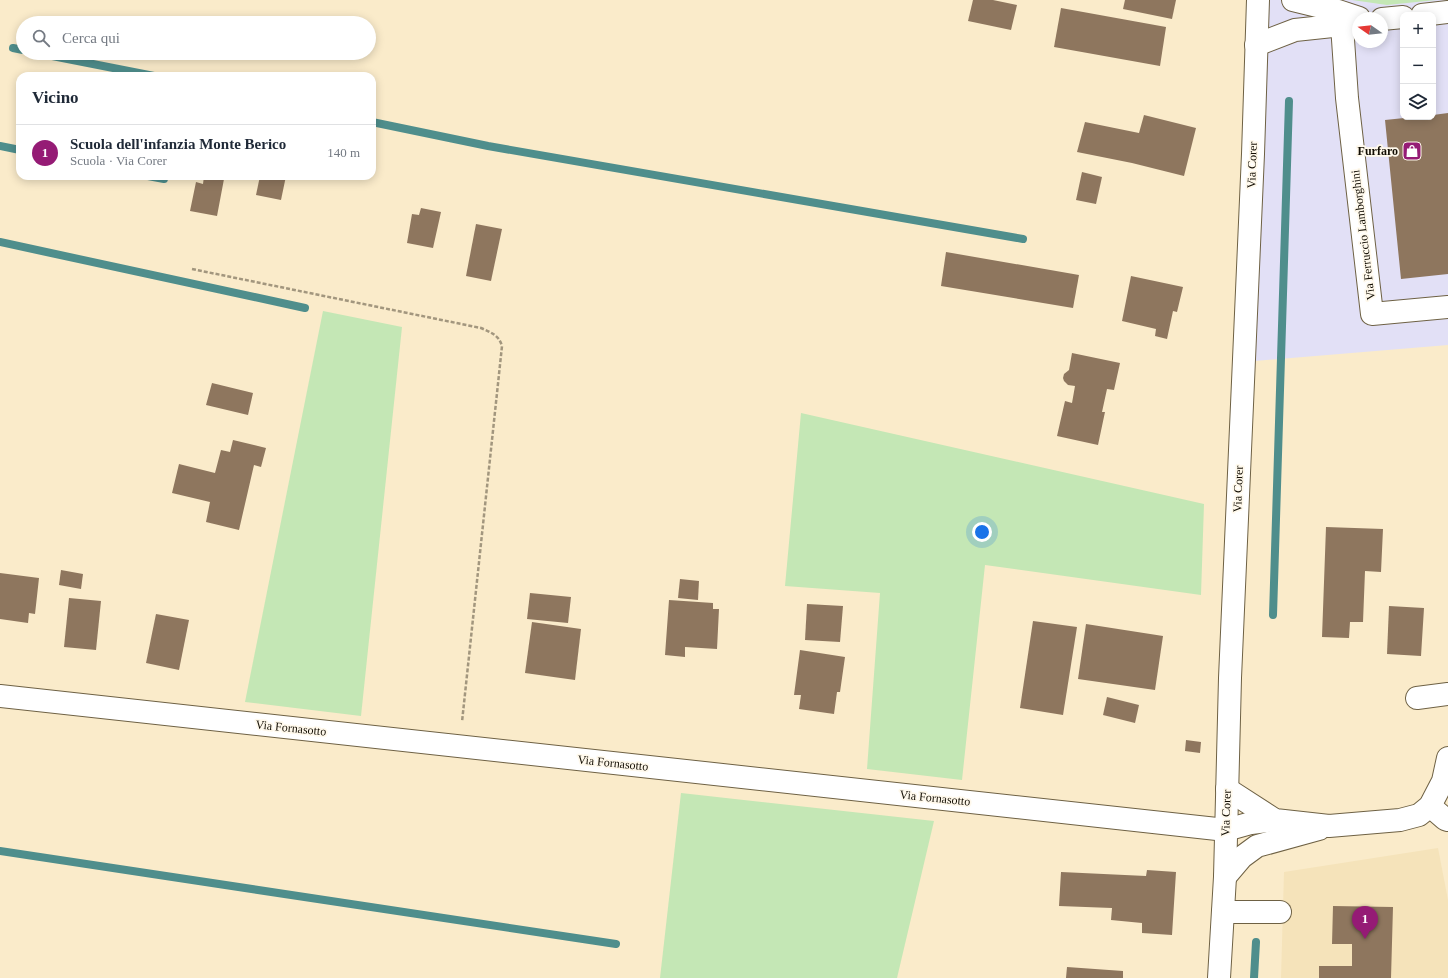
<!DOCTYPE html>
<html lang="it">
<head>
<meta charset="utf-8">
<style>
	:root { --surface:#fff; --page:#f2f2f3; --text:#1f2937; --muted:#747a83; --line:#e0e1e3; --accent:#951b75 }
	body { margin:0; font-family:Georgia,serif; background:var(--page); color:var(--text) }
	.controls { position:absolute; right:12px; top:12px; display:grid; overflow:hidden; border-radius:8px; box-shadow:0 2px 10px #0003 }
	.controls button { width:36px; height:36px; display:grid; place-items:center; padding:0; border:0; border-bottom:1px solid var(--line); background:var(--surface); color:var(--text); font:20px sans-serif }
	.compass { position:absolute; left:1352px; top:12px; width:36px; height:36px; border-radius:50%; background:var(--surface); box-shadow:0 2px 10px #0003; rotate:284deg }
	.you { position:absolute; left:982px; top:532px; width:14px; height:14px; margin:-10px; border:3px solid #fff; border-radius:50%; background:#1a73e8; box-shadow:0 0 0 6px #1a73e833 }
	.badge { display:grid; place-items:center; width:26px; height:26px; border-radius:50%; background:var(--accent); color:#fff; font-size:13px; font-weight:700 }
	.pin { position:absolute; translate:-50% -33px; filter:drop-shadow(0 1px 2px #0008) }
	.pin::after { content:''; position:absolute; top:21px; width:14px; height:12px; background:inherit; clip-path:polygon(0 0,100% 0,50% 100%) }
	.list { margin:0; padding:0; list-style:none }
	h2 { display:flex; justify-content:space-between; align-items:center; height:52px; margin:0; padding:0 16px; font-size:17px }
	h2 small { font-size:13px; font-weight:400; color:var(--muted) }
	.list li { display:grid; grid-template-columns:26px 1fr auto; gap:12px; align-items:center; box-sizing:border-box; height:56px; padding:0 16px; border-top:1px solid var(--line) }
	.list b { display:block; font-size:15px; white-space:nowrap }
	.list p { margin:0; font-size:13px; white-space:nowrap; color:var(--muted) }
	.list em { font-size:13px; font-style:normal; color:var(--muted) }
	.icon { flex:none; width:22px; height:22px; fill:none; stroke:currentColor; stroke-width:2; stroke-linecap:round; stroke-linejoin:round }
	.map { position:relative; flex:none; width:1448px; height:978px; overflow:hidden }
	.search { position:absolute; background:var(--surface); box-shadow:0 2px 10px #0003; left:16px; top:16px; width:360px; height:44px; display:flex; align-items:center; gap:10px; box-sizing:border-box; padding:0 14px; border-radius:22px; color:var(--muted); font-size:15px }
	.panel { position:absolute; background:var(--surface); box-shadow:0 2px 10px #0003; left:16px; top:72px; width:360px; height:108px; border-radius:12px }
	.map>svg:first-child { display:block }
	.industrial { fill:#e2e0f6; fill-rule:evenodd }
	.built { fill:#f5e3ba }
	.green { fill:#c4e7b5 }
	.lines { fill:none; stroke-linecap:round; stroke-linejoin:round }
	.stream { stroke:#4f8e8c; stroke-width:8 }
	.building { fill:#8e765e }
	.minor-casing { stroke:#6e6144; stroke-width:24 }
	.path { stroke:#a2967e; stroke-width:2.5; stroke-dasharray:4 2; stroke-linecap:butt }
	.minor { stroke:#fff; stroke-width:22 }
	.labels { text-anchor:middle; dominant-baseline:central; stroke-width:3.5; stroke-linejoin:round; paint-order:stroke }
	.poi-label { font-size:12px; font-weight:bold; fill:#120d03; stroke:#fff9ec; text-anchor:end }
	.street-label { font-size:12px; fill:#120d03; stroke:#fff9ec }
</style>
</head>
<body>
<div class="map">
<svg width="1448" height="978" viewBox="0 0 1448 978">
	<rect width="100%" height="100%" fill="#faebca"/>
	<path class="industrial" d="M1258,0H1448V345L1243,362ZM1403,15H1433V117H1403ZM1358,18H1382V42H1358Z"/>
	<path class="built" d="M1438,848L1448,900V978H1281L1284,872Z"/>
	<g class="green">
		<path d="M1352,0H1436L1387,5Z"/>
		<path d="M323,311L402,327L361,716L245,702Z"/>
		<path d="M801,413L1204,504L1201,595L985,565L962,780L867,769L880,593L785,586Z"/>
		<path d="M681,793L934,821L897,978H660Z"/>
	</g>
	<g class="lines">
		<g class="stream">
			<path d="M13,48L23,50"/>
			<path d="M37,53L154,76"/>
			<path d="M372,122L488,146L1023,239"/>
			<path d="M0,146L20,150"/>
			<path d="M148,176L164,179"/>
			<path d="M0,242L305,308"/>
			<path d="M1273,615L1289,101"/>
			<path d="M0,851L616,944"/>
			<path d="M1254,978L1256,942"/>
		</g>
	</g>
	<g class="building">
		<path d="M973,0H993L1017,5L1011,30L968,21Z"/>
		<path d="M1125,0H1176L1172,19L1123,9Z"/>
		<path d="M1061,8L1166,27L1160,66L1054,47Z"/>
		<path d="M1448,113V274L1401,279L1385,120L1414,117H1433V115Z"/>
		<path d="M1144,115L1196,128L1184,176L1132,163L1077,152L1085,122L1139,133Z"/>
		<path d="M1082,172L1102,177L1096,204L1076,200Z"/>
		<path d="M204,176L224,179L217,216L190,211L196,182L203,184Z"/>
		<path d="M260,176H286L281,200L256,195Z"/>
		<path d="M421,208L441,212L433,248L407,243L412,214L419,215Z"/>
		<path d="M476,224L502,229L491,281L466,276Z"/>
		<path d="M946,252L1079,275L1073,308L941,286Z"/>
		<path d="M1131,276L1183,287L1177,312L1173,311L1167,339L1155,336L1156,329L1122,321Z"/>
		<path d="M1072,353L1120,363L1114,390L1107,389L1102,412H1105L1098,445L1057,436L1065,401L1072,403L1075,386L1068,385L1064,381L1063,378L1064,374L1069,370Z"/>
		<path d="M212,383L253,393L248,415L206,405Z"/>
		<path d="M233,440L266,448L261,467L254,465L239,530L206,522L210,502L172,493L179,464L215,473L221,450L230,452Z"/>
		<path d="M1326,527L1383,529L1381,572L1365,571L1363,622H1350L1349,638L1322,637Z"/>
		<path d="M61,570L83,574L81,589L59,585Z"/>
		<path d="M0,573L39,578L35,614L29,613L28,623L0,619Z"/>
		<path d="M680,579L699,581L698,600L678,598Z"/>
		<path d="M530,593L571,597L568,623L527,619Z"/>
		<path d="M69,598L101,601L96,650L64,647Z"/>
		<path d="M669,600L713,603V609H719L717,649L685,647V657L665,655Z"/>
		<path d="M807,604L843,606L840,642L805,640Z"/>
		<path d="M1389,606L1424,608L1421,656L1387,654Z"/>
		<path d="M156,614L189,620L179,670L146,663Z"/>
		<path d="M1033,621L1077,627L1063,715L1020,708Z"/>
		<path d="M532,622L581,629L575,680L525,673Z"/>
		<path d="M1086,624L1163,636L1155,690L1078,679Z"/>
		<path d="M800,650L845,657L840,692H837L834,714L799,709L801,695H794Z"/>
		<path d="M1107,697L1139,705L1135,723L1103,715Z"/>
		<path d="M1186,740L1201,742L1200,753L1185,751Z"/>
		<path d="M1147,870L1176,872L1172,935L1142,933V923L1111,920L1112,908L1059,906L1061,872L1146,876Z"/>
		<path d="M1333,906L1393,907L1391,978H1319V966H1352V944H1332Z"/>
		<path d="M1067,967L1123,971V978H1066Z"/>
	</g>
	<g class="lines">
		<defs>
			<g id="minor">
				<path d="M1293,0L1338,11L1359,18"/>
				<path d="M1422,15L1448,12"/>
				<path d="M1382,19L1403,17"/>
				<path d="M1358,22L1342,25L1347,98L1372,314L1448,307"/>
				<path d="M1256,45L1295,30L1342,25"/>
				<path d="M0,696L1226,830L1251,823L1275,820"/>
				<path d="M1417,698L1448,694"/>
				<path d="M1227,789L1275,820L1329,826L1400,820L1419,815L1430,806L1443,781L1448,758"/>
				<path d="M1430,806L1445,819L1448,820"/>
				<path d="M1225,877L1242,857L1257,846L1319,829"/>
				<path d="M1223,912H1280"/>
				<path d="M1219,978L1225,877L1230,678L1253,154L1258,0"/>
			</g>
		</defs>
		<use href="#minor" class="minor-casing"/>
		<path class="path" d="M192,269L481,328C490,332 499,335 502,346L462,722"/>
		<use href="#minor" class="minor"/>
	</g>
	<defs>
		<symbol id="shop-square" viewBox="-11 -11 22 22"><rect x="-9" y="-9" width="18" height="18" rx="4" fill="#951b75" stroke="#fff9ec"/><path d="M-5-2.5h2.3a2.7 3.5 0 0 1 5.4 0H5L5.5 6h-11ZM-1.5-2.5h3a1.5 2.3 0 0 0-3 0Z" fill="#fff"/></symbol>
	</defs>
	<g fill-rule="evenodd">
		<use href="#shop-square" x="1401" y="140" width="22" height="22"/>
	</g>
	<g class="labels">
		<g class="poi-label">
			<text x="1398" y="151">Furfaro</text>
		</g>
		<g class="street-label">
			<text transform="translate(1252 165) rotate(-88)">Via Corer</text>
			<text transform="translate(1363 235) rotate(-97)">Via Ferruccio Lamborghini</text>
			<text transform="translate(1238 489) rotate(-88)">Via Corer</text>
			<text transform="translate(291 728) rotate(6)">Via Fornasotto</text>
			<text transform="translate(613 763) rotate(6)">Via Fornasotto</text>
			<text transform="translate(935 798) rotate(6)">Via Fornasotto</text>
			<text transform="translate(1226 813) rotate(-88)">Via Corer</text>
		</g>
	</g>
</svg>
<div class="controls">
<button>+</button>
<button>−</button>
<button><svg class="icon" aria-label="layers" viewBox="0 0 24 24"><path d="M12 4l9 5-9 5-9-5zM3 14l9 5 9-5"/></svg></button>
</div>
<svg class="compass" viewBox="-18 -18 36 36"><path d="M0-13l5 13h-10z" fill="#e53935"/><path d="M0 13l5-13h-10z" fill="#747a83"/></svg>
<div class="you"></div>
<div class="pin badge" style="left:1365px;top:939px">1</div>
<div class="search"><svg class="icon" aria-label="search" viewBox="0 0 24 24"><circle cx="10" cy="10" r="6"/><path d="M15 15l6 6"/></svg>Cerca qui</div>
<section class="panel">
<h2>Vicino<small></small></h2>
<ul class="list">
<li><span class="badge">1</span><div><b>Scuola dell'infanzia Monte Berico</b><p>Scuola · Via Corer</p></div><em>140 m</em></li>
</ul>
</section>
</div>
</body>
</html>
